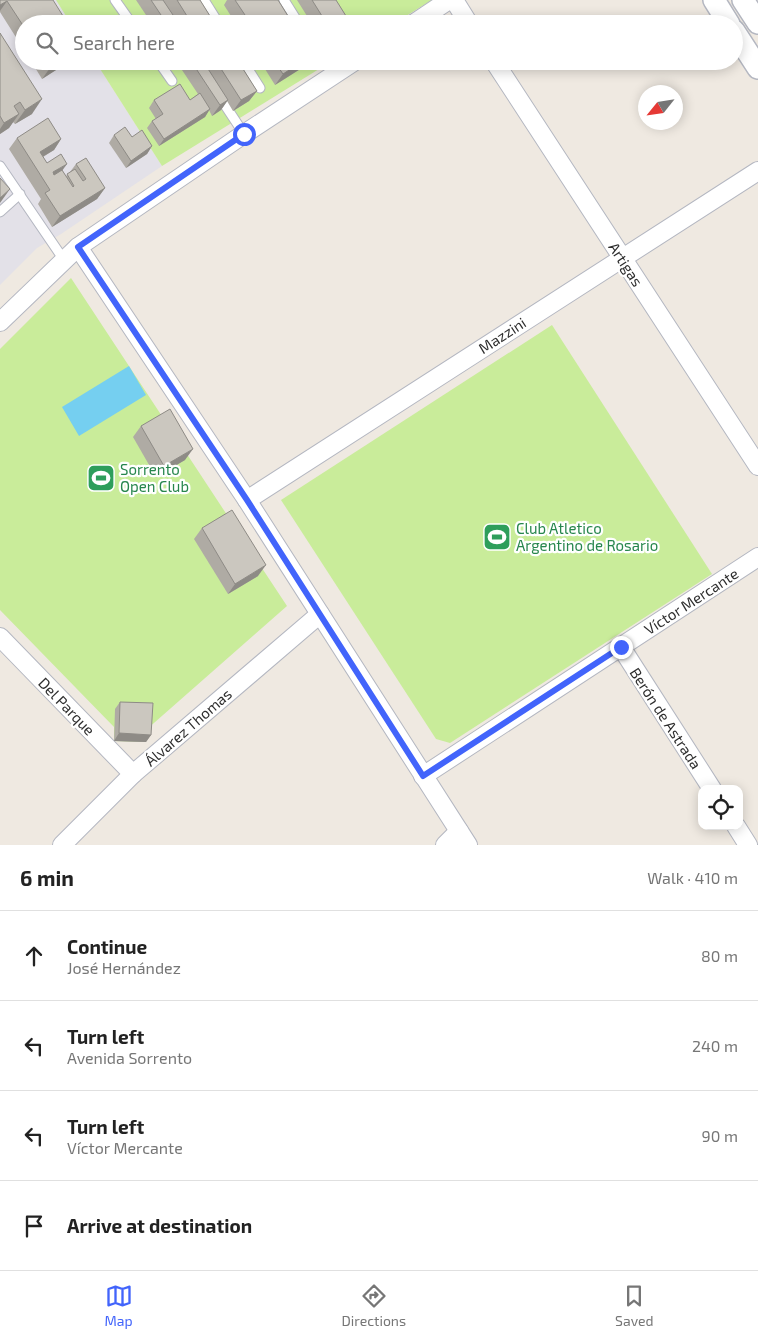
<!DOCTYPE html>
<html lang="en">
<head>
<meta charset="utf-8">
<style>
	:root { --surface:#fff; --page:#f6f6f6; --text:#222; --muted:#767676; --line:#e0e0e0; --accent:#4264fb }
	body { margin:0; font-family:"Exo 2",sans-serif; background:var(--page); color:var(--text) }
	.controls { position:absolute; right:15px; bottom:15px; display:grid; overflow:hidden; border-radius:10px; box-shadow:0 2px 12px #0003 }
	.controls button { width:45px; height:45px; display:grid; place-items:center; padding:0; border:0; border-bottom:1px solid var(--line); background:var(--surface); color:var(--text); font:25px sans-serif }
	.compass { position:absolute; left:638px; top:85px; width:45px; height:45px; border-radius:50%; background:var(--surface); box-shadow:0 2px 12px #0003; rotate:240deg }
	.stop { position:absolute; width:15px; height:15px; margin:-11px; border:4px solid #4264fb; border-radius:50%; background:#fff }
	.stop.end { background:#4264fb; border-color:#fff; box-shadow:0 1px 5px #0008 }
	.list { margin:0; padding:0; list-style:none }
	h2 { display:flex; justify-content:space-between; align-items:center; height:65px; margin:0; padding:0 20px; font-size:21px }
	h2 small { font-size:16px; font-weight:400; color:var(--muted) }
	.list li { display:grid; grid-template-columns:32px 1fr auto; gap:15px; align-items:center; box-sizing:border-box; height:90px; padding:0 20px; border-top:1px solid var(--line) }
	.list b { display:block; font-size:19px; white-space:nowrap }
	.list p { margin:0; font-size:16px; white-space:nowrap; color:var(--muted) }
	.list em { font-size:16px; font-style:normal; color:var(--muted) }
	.icon { flex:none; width:28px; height:28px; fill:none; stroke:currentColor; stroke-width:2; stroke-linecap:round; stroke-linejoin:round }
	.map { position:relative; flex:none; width:758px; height:845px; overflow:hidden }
	.search { position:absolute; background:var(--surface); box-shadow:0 2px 12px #0003; left:15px; right:15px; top:15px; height:55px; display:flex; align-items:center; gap:12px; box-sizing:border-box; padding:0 18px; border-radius:28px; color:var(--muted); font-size:19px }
	.sheet { height:425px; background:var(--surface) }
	nav { display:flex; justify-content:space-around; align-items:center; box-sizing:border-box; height:70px; border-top:1px solid var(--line); background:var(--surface); font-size:14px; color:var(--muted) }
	nav a { display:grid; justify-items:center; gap:2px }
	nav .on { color:var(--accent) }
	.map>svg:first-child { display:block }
	.industrial { fill:#e3e1e8 }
	.pitch { fill:#c9ec9a }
	.water { fill:#75cff0 }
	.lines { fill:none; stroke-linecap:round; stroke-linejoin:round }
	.service-casing { stroke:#b4b7c1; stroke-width:11 }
	.minor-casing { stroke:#b4b7c1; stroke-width:20 }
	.tertiary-casing { stroke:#b4b7c1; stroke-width:24 }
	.service { stroke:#fff; stroke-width:9 }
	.minor { stroke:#fff; stroke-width:18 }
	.tertiary { stroke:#fff; stroke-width:21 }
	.wall { fill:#afaba4 }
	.shaded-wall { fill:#8e8b86 }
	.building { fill:#cbc7bf; stroke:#8e8b86 }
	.route { stroke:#4264fb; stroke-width:6 }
	.labels { text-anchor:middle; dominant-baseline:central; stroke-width:4.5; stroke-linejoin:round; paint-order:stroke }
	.street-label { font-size:15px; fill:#2e2e2e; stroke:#fff }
	.leisure-label { font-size:15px; fill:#27864d; stroke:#fff; text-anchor:start }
</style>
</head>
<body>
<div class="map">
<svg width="758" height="845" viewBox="0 0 758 845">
	<rect width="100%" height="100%" fill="#efe9e1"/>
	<path class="industrial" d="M0,0H56L71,24H24V61H95L162,166L61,234L37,248L0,285Z"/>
	<g class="pitch">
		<path d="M56,0H432L393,24H71Z"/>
		<path d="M95,61H332L162,166Z"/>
		<path d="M71,278L287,606L146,730V742L114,741V727L0,610V349Z"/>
		<path d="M552,325L712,574L450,743L436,739L281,500Z"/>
	</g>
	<path class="water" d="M129,366L146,395L79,436L62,407Z"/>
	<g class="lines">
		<defs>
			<g id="service">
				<path d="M115,0L132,24"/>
				<path d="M204,0L219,24"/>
				<path d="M284,0L299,24"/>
				<path d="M158,61L172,81"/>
				<path d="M243,61L260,88"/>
				<path d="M219,96L244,134"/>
				<path d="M0,166L64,260"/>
				<path d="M0,212L20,194"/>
			</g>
			<g id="minor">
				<path d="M454,0L469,24"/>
				<path d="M413,24L449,0"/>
				<path d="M494,61L758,466"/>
				<path d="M78,247L247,500L468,845"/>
				<path d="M0,322L78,247L244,134L355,61"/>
				<path d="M247,500L758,171"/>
				<path d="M0,637L133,774"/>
				<path d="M621,647L712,789"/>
				<path d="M423,776L758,557"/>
				<path d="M736,826L748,845"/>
				<path d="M62,845L133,774L320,614"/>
				<path d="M445,845L459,831"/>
			</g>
			<g id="tertiary">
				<path d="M714,0L729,24"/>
				<path d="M743,0L758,23"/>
				<path d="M734,31L758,68"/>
			</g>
		</defs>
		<use href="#service" class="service-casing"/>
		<use href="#minor" class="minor-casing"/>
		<use href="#tertiary" class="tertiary-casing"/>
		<use href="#service" class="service"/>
		<use href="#minor" class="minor"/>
		<use href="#tertiary" class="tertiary"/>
	</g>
	<g class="wall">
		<path d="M0,0H53L24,24V50L0,12Z"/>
		<path d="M136,0H200L215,24H152Z"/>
		<path d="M227,0H278L293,24H236L224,5Z"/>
		<path d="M297,0H336L351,24H312Z"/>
		<path d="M0,33L32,114L15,124L13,122L9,128L0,134Z"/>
		<path d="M31,61H70L42,79Z"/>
		<path d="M176,61H238L257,91L249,101L233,111L227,101L221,110L212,116L209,110L205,117L159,146L147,128L152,121L156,119L149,108L154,100H190L198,94Z"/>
		<path d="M260,61H309L305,66L275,85Z"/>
		<path d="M114,135L132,137L152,146L147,154L126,168L109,143Z"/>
		<path d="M17,138L61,139L54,150L43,157L47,163L62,170L66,176L70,172L76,164L105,188L97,199L52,227L38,204L41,199L9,149Z"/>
		<path d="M141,426L185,460L156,477L133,437Z"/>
		<path d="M202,528L258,576L228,594L194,539Z"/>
		<path d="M120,702L151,735L146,742L114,741L115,709Z"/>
	</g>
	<g class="shaded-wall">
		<path d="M7,1L0,11V5Z"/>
		<path d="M61,61H70L42,79L50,68Z"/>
		<path d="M303,61H309L305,66L275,85L283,74Z"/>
		<path d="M257,91L249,101L233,111L241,100Z"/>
		<path d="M42,99L32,114L15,124L25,110Z"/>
		<path d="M228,100L221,110L212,116L220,105Z"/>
		<path d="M210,109L205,117L159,146L164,139Z"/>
		<path d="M19,114L9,128L0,134V129L4,123Z"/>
		<path d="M61,139L54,150L32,163L40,152Z"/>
		<path d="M152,146L147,154L126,168L131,161Z"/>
		<path d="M67,164L59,175L45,183L53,172Z"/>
		<path d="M105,188L97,199L52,227L60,216Z"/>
		<path d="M10,189L0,203V198Z"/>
		<path d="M193,449L185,460L156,477L164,466Z"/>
		<path d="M266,565L258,576L228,594L235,584Z"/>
		<path d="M119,733L151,735L146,742L114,741Z"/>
	</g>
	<g class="building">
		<path d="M0,0H53L68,24H24V27L7,1L0,5Z"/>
		<path d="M151,0H163L179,24H167Z"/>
		<path d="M177,0H200L215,24H192Z"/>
		<path d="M235,0H278L293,24H251Z"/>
		<path d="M312,0H336L351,24H327Z"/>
		<path d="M0,33L42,99L25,110L20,102L14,106L19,114L4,123L0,116Z"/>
		<path d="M45,61H61L50,68Z"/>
		<path d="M191,61H203L228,100L220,105Z"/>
		<path d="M216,61H238L257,91L241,100Z"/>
		<path d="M274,61H303L283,74Z"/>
		<path d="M180,84L190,100L200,93L210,109L164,139L152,121L163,114L154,100Z"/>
		<path d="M48,118L61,139L40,152L47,163L61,154L67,164L53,172L54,175L62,170L73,187L74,186L67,174L75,169L83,181L86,179L76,164L86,158L105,188L60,216L45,193L50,190L17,138Z"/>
		<path d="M125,127L132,137L142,130L152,146L131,161L114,135Z"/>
		<path d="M0,178L10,189L0,198Z"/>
		<path d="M170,409L193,449L164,466L141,426Z"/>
		<path d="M232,510L266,565L235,584L202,528Z"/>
		<path d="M120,702L153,703L151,735L119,733Z"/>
	</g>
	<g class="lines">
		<path class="route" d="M244,134L78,247L247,500L423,776L621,647"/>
	</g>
	<defs>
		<symbol id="stadium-square" viewBox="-11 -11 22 22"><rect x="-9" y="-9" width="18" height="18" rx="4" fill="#2e9e5b" stroke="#fff"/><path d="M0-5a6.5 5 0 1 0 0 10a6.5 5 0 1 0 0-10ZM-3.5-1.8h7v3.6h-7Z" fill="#fff"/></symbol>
	</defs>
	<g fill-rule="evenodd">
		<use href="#stadium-square" x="85" y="462" width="32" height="32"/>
		<use href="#stadium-square" x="481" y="521" width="32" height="32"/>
	</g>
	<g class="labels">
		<g class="street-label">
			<text transform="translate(626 264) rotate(57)">Artigas</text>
			<text transform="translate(502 335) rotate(-33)">Mazzini</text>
			<text transform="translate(691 601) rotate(-33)">Víctor Mercante</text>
			<text transform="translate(67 706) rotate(46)">Del Parque</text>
			<text transform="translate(666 718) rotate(57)">Berón de Astrada</text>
			<text transform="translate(188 727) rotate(-41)">Álvarez Thomas</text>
		</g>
		<g class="leisure-label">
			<text x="120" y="469">Sorrento<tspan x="120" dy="17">Open Club</tspan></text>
			<text x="516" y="528">Club Atletico<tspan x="516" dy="17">Argentino de Rosario</tspan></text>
		</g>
	</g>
</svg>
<div class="controls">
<button><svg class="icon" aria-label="locate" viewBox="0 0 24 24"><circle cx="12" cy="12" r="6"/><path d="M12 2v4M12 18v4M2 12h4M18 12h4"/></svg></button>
</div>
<svg class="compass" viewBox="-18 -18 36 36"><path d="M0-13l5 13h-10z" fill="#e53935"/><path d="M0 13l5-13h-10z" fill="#767676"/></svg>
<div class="stop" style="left:244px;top:134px"></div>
<div class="stop end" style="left:621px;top:647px"></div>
<div class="search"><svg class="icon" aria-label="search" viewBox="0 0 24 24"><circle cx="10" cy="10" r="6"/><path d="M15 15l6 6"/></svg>Search here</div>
</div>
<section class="sheet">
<h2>6 min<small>Walk · 410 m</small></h2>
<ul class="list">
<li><svg class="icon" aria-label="ahead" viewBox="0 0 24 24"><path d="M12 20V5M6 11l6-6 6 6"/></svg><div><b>Continue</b><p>José Hernández</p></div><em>80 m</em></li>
<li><svg class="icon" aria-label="left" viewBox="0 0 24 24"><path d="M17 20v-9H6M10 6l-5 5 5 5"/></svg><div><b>Turn left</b><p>Avenida Sorrento</p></div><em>240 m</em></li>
<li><svg class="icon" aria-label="left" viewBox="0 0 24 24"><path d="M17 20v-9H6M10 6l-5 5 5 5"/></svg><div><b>Turn left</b><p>Víctor Mercante</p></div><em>90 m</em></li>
<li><svg class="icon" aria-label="arrive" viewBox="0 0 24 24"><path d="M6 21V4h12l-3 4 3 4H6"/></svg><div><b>Arrive at destination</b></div></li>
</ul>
</section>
<nav>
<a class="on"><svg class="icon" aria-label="map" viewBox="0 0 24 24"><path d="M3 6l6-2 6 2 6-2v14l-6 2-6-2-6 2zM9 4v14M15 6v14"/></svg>Map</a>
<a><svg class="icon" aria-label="directions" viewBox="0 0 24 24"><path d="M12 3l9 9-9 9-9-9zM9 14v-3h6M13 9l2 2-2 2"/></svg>Directions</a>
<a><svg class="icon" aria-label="saved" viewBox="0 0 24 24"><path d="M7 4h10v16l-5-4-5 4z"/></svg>Saved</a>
</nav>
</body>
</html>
